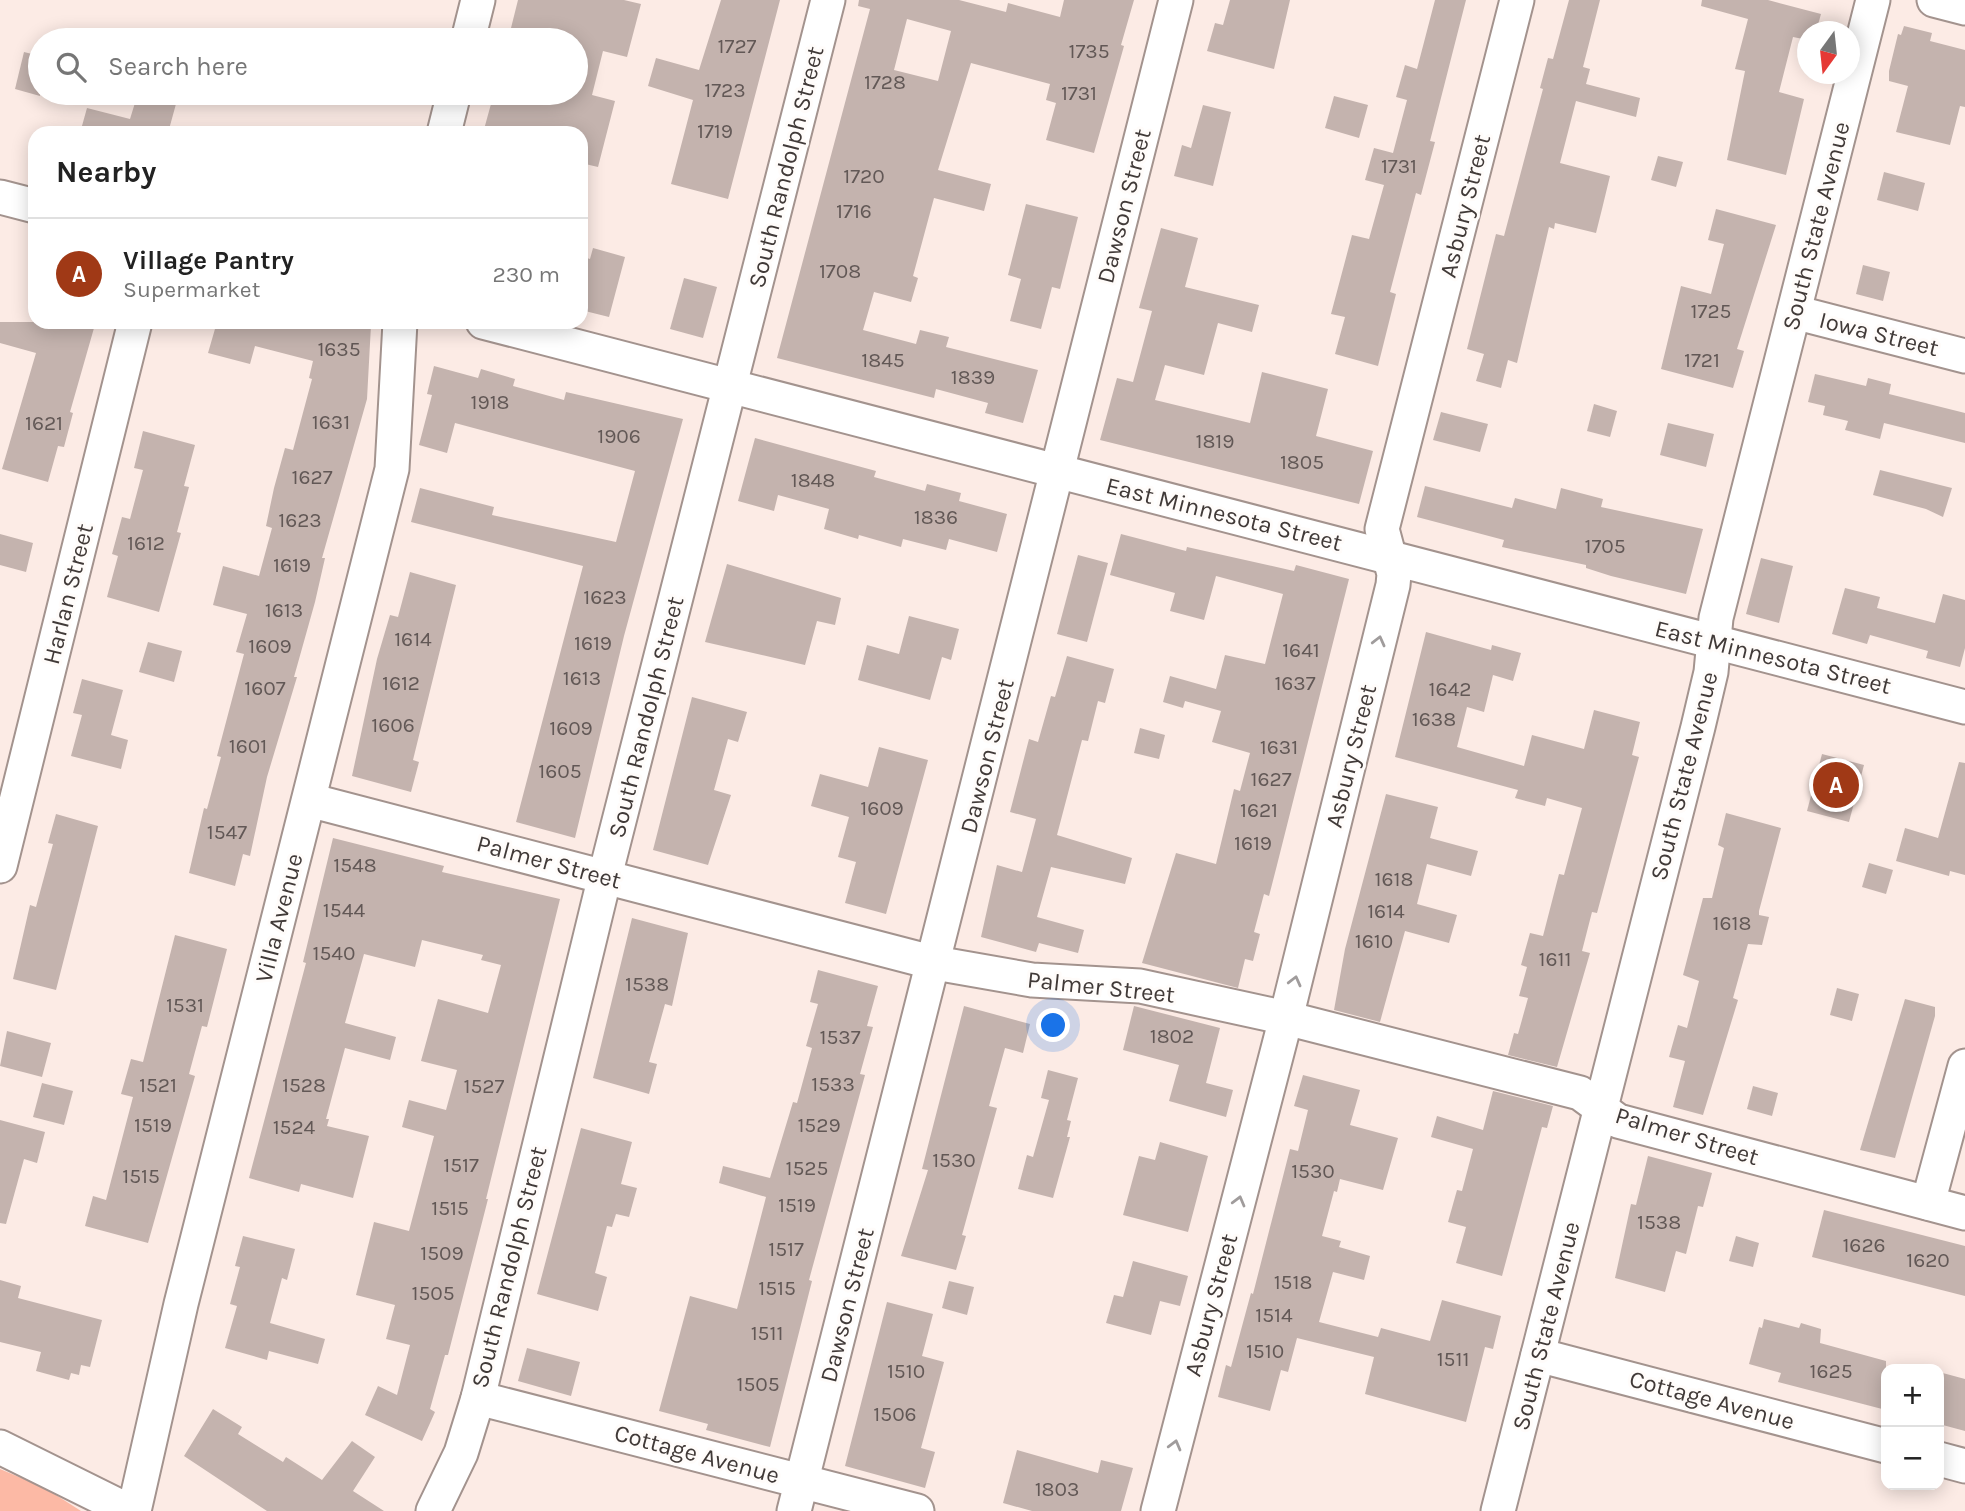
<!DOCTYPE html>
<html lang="en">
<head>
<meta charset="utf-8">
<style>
	:root { --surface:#fff; --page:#f6f6f6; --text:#222; --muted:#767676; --line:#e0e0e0; --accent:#a03916 }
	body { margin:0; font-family:Karla,sans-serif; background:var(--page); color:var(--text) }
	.controls { position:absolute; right:21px; bottom:21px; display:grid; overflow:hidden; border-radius:14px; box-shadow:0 4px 18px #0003 }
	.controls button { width:63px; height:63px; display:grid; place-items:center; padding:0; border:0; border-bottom:2px solid var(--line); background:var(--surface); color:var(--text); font:35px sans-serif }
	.compass { position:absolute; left:1797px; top:21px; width:63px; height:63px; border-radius:50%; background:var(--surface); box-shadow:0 4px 18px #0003; rotate:195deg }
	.you { position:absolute; left:1054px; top:1026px; width:24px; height:24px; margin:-18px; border:5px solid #fff; border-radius:50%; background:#1a73e8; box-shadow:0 0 0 10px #1a73e833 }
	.badge { display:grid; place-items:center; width:46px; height:46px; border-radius:50%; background:var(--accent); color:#fff; font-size:23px; font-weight:700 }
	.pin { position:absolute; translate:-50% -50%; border:4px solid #fff; box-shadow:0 2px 7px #0006 }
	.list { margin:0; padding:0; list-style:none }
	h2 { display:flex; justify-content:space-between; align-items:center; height:91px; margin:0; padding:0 28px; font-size:30px }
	h2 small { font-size:23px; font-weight:400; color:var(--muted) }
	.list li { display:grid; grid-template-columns:46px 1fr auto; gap:21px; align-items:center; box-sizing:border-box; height:112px; padding:0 28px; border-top:2px solid var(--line) }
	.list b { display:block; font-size:26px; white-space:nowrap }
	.list p { margin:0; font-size:23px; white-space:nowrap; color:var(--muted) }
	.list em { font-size:23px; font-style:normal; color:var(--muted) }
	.icon { flex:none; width:38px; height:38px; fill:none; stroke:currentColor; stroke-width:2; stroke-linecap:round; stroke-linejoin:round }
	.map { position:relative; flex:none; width:1965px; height:1511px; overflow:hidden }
	.search { position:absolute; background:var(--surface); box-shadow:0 4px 18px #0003; left:28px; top:28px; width:560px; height:77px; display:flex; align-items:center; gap:18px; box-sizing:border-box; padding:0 24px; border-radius:38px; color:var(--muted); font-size:26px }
	.panel { position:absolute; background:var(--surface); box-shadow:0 4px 18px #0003; left:28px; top:126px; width:560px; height:203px; border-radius:21px }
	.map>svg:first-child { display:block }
	.green { fill:#fcb9a5 }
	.building { fill:#c4b3ae; fill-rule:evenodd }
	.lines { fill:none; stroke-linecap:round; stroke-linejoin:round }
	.minor-casing { stroke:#a3938e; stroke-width:37 }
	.minor { stroke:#fff; stroke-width:33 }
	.oneway { stroke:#a09c9c }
	.labels { text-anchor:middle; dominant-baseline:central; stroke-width:6; stroke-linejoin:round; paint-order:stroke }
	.number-label { font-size:21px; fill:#625856 }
	.street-label { font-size:24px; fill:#413a38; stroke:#fffcfa }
</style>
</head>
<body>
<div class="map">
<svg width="1965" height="1511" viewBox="0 0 1965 1511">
	<rect width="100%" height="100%" fill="#fcebe5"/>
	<path class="green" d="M0,1469L45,1488L81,1511H0Z"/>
	<g class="building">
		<path d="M518,0H624L641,4L627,57L603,51L592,95L615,101L598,167L581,163V133H483L494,93H576V40H508Z"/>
		<path d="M721,0H780L728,199L671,184L693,100L648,86L656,58L699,70Z"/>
		<path d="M859,0H959L1006,12L1008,3L1060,17L1064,0H1134L1121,45L1124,46L1094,153L1046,140L1056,103L1046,100L1050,84L971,63L938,170L991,184L984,211L934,198L913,276L918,278L911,302L874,292L863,330L916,344L920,330L949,337L946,347L1038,370L1023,423L985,413L988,403L936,389L934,398L777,358L870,9L858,6ZM907,19L951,31L938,81L894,70Z"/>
		<path d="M1230,0H1290L1274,69L1207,51L1215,23L1223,25Z"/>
		<path d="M1435,0H1466L1430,141L1435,142L1421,195L1416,193L1390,292L1396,294L1378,366L1335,354L1345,317L1331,314L1352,235L1369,239L1384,185L1365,180L1374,148L1393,153L1407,100L1396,97L1405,65L1417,69Z"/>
		<path d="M1569,0H1600L1583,67L1590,69L1586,84L1640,98L1636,117L1576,101L1560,163L1610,176L1602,209L1596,233L1555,223L1554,229L1549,227L1517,363L1508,360L1501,388L1476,381L1484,354L1467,349L1496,234L1504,236L1543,89L1540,88L1548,58L1553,59Z"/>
		<path d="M1702,0H1768L1821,14L1816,32H1808V40L1793,37L1779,92L1804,99L1786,175L1727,160L1745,71L1735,69L1748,19L1701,6Z"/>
		<path d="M1904,26L1932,33L1930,41L1965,50V107L1960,106L1950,145L1896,132L1908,86L1889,81V71L1898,34L1901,35Z"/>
		<path d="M24,52L40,56V96L15,89Z"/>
		<path d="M138,93H179L168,133H80L87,108L130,119Z"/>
		<path d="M1334,96L1368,105L1359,138L1325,128Z"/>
		<path d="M1203,105L1231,112L1213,186L1174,176L1182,145L1191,148Z"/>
		<path d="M1658,156L1683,162L1676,187L1651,180Z"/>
		<path d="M1884,172L1925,183L1918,211L1877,200Z"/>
		<path d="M1026,204L1078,217L1060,289L1052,287L1041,329L1010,321L1021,279L1008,275Z"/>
		<path d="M1716,209L1776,225L1737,349L1744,351L1733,388L1661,369L1681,286L1711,294L1724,244L1708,240Z"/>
		<path d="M1161,228L1198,238L1185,287L1259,305L1252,332L1218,323L1204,375L1165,365L1155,400L1250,423L1262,372L1328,389L1316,436L1373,451L1359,504L1100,440L1117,378L1133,382L1152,311L1139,308Z"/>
		<path d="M593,248L625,257L609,317L581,310V256L590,259Z"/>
		<path d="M1863,265L1890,272L1883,301L1856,294Z"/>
		<path d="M684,278L717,287L703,338L670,329Z"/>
		<path d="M0,322H71L94,328L70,412L73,413L64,447L58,446L48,482L2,469L36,353L0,343Z"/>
		<path d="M217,322H360L371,325L367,399L322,558H325L315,602L294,677H297L267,777L250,856L243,854L235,886L189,873L204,808L207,809L221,757L217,756L244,654L236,652L247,614L213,605L223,566L259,576L272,528L266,526L274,488L285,448L293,450L312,379L309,378L313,361L255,346L250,364L208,353Z"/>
		<path d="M434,366L478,378L481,369L515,379L513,386L564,400L566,392L683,419L624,636L575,838L516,822L583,566L411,522L420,488L494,507L492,515L616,542L635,471L455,423L447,453L419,445L432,395L427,394Z"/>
		<path d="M1815,374L1866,386L1868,378L1891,384L1889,394L1965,413V443L1884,423L1880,439L1845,430L1848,421L1823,415L1825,406L1808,402Z"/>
		<path d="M1594,404L1617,411L1610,437L1587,431Z"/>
		<path d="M1441,412L1488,424L1480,452L1433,440Z"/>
		<path d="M1668,423L1714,434L1706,467L1660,455Z"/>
		<path d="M143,431L195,445L184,486L189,487L177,532L181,533L159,612L107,597L118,556L112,554L122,517L130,519L143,470L134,468Z"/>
		<path d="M755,438L876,471L874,477L925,491L927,484L961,493L959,501L1007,514L997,552L949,539L946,550L903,539L901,547L859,535L858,539L824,529L829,509L778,495L774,511L738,501Z"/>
		<path d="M1880,470L1952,488L1943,517L1926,509L1873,495Z"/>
		<path d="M1425,486L1512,508L1515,498L1556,509L1561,488L1603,499L1601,507L1703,529L1686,594L1611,576L1586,568V565L1502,547L1504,540L1417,517Z"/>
		<path d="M0,534L33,543L26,572L0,565Z"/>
		<path d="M1121,534L1186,551L1187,547L1294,571L1296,565L1349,579L1277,865L1269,896L1264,894L1254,932L1260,934L1253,961L1245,959L1238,988L1142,963L1176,853L1216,864L1234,789L1240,791L1250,753L1212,742L1221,711L1185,701L1183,708L1163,702L1170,676L1216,689L1225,655L1265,664L1283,594L1216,576L1204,620L1170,611L1175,593L1110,575Z"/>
		<path d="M1078,555L1108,563L1087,642L1057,634Z"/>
		<path d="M1761,558L1793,566L1779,623L1746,614Z"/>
		<path d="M727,564L841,598L835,625L817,621L805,665L705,642Z"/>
		<path d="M410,572L456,585L413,760L419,762L411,792L352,776L377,659L390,615L398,617Z"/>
		<path d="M1845,588L1880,597L1877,608L1935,623L1943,594L1965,600V648L1960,667L1926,658L1928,651L1870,635L1867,644L1832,634Z"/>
		<path d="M909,616L959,629L951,660L942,657L930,700L858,680L867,645L899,654Z"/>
		<path d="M1426,632L1491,650L1492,645L1521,653L1513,681L1493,675L1484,712L1467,707L1457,747L1524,766L1532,735L1584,749L1594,710L1640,722L1632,755L1639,757L1597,913L1592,912L1582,951L1590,953L1557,1067L1508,1055L1514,1033L1518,1034L1528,998L1519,996L1527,967L1521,965L1530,933L1543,936L1559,874L1564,875L1582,808L1547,798L1545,806L1515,798L1518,790L1395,757Z"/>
		<path d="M148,642L182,651L174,682L139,672Z"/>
		<path d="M1067,656L1114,669L1105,703L1098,701L1088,741L1082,740L1057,835L1132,858L1125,884L1051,867L1037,917L1084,930L1078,953L1039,943L1036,952L981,937L997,865L1022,872L1036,819L1010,812L1029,739L1038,742L1051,696L1055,697Z"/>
		<path d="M82,679L123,690L111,735L128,740L121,769L71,756L82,715L73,713Z"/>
		<path d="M692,697L747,712L738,742L728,739L714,790L731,795L708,865L653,850Z"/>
		<path d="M1140,728L1165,735L1159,759L1134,753Z"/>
		<path d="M879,747L928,760L886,914L845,903L856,862L838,857L849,817L811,806L820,774L868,787Z"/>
		<path d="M1822,754L1864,765L1849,822L1807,811Z"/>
		<path d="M1959,762L1965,763V875L1950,871L1949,876L1896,861L1905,828L1938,838Z"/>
		<path d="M1386,794L1438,807L1430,838L1478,851L1471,876L1427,864L1417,904L1457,915L1449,943L1405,931L1380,1022L1334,1010L1345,949Z"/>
		<path d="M1726,813L1781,828L1759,911V915L1769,917L1762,945L1748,944L1733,998L1738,1000L1703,1115L1673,1107L1685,1061L1669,1057L1678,1025L1687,1028L1699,981L1683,975L1703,898H1712L1724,848L1718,845Z"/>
		<path d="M56,814L98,826L56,990L13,979L30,905L36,907L53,844L48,843Z"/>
		<path d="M333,838L444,866L442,872L560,899L486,1199H488L448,1355H445L430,1409L435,1412L422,1441L365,1415L378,1386L397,1395L410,1345L386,1339L395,1305L356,1295L374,1222L409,1231L434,1136L402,1127L409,1100L446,1110L457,1070L421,1061L438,999L488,1013L501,965L481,960L483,955L422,940L415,967L364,954L345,1023L396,1037L390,1060L345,1048L326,1119H329L327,1126L369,1136L353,1198L301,1184L299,1192L249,1178L306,963L303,962Z"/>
		<path d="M1869,863L1893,870L1886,894L1862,887Z"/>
		<path d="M632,918L688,933L672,1006L665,1004L649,1062L657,1064L649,1094L593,1078Z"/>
		<path d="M175,935L227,949L207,1027L202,1026L189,1074L195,1076L148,1243L85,1226L93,1196L106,1200L133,1097L121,1094L131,1059L143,1062Z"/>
		<path d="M818,970L878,986L867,1026L873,1027L860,1074L865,1075L809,1280L812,1281L770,1447L706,1430L708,1424L659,1411L690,1296L737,1309L766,1197L719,1183L723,1166L770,1178L793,1102L797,1103L812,1048L806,1046L818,1004L810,1002Z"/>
		<path d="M1837,988L1859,994L1852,1021L1830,1015Z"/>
		<path d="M1905,999L1935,1007V1016L1895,1158L1860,1150Z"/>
		<path d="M964,1006L1030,1024L1023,1053L1005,1048L989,1106L997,1108L962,1235L966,1236L956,1270L901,1256L928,1170L922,1169Z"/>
		<path d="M1134,1006L1220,1028L1206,1083L1233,1090L1226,1117L1169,1101L1179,1065L1123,1050Z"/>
		<path d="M7,1031L51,1043L42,1077L0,1066Z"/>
		<path d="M1048,1070L1078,1078L1067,1120L1071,1121L1067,1137H1070L1053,1198L1018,1189L1027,1155L1033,1157L1049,1100L1041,1098Z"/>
		<path d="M1303,1075L1360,1090L1350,1125L1398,1138L1383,1190L1340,1179L1337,1192L1334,1191L1322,1236L1341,1241L1339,1247L1370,1256L1364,1280L1333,1272L1319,1322L1378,1337L1381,1328L1430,1341L1442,1300L1501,1316L1493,1349L1485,1347L1466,1422L1365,1394L1374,1357L1297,1338L1288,1372L1281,1370L1270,1411L1218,1397L1226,1365L1231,1367L1251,1293L1253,1294L1290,1149L1298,1151L1308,1110L1294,1106Z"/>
		<path d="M42,1083L73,1091L64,1125L33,1117Z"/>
		<path d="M1753,1086L1778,1093L1772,1116L1747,1109Z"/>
		<path d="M1493,1091L1553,1106L1547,1128L1542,1127L1502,1276L1456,1263L1466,1227L1448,1222L1457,1190L1462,1191L1473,1149L1431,1137L1437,1116L1483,1130Z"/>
		<path d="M0,1120L45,1132L37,1163L24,1159L6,1224L0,1223Z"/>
		<path d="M581,1128L632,1142L621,1184L637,1188L629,1217L616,1214L612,1227L607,1226L595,1273L607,1277L598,1311L537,1294Z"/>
		<path d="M1160,1142L1208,1156L1188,1232L1123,1215L1139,1156L1155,1160Z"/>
		<path d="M1648,1156L1712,1173L1703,1207L1698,1206L1686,1254L1676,1251L1665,1292L1615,1278L1631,1204L1636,1205Z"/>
		<path d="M1824,1210L1965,1246V1296L1812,1257Z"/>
		<path d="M243,1236L295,1249L287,1280L282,1278L270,1323L325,1339L318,1364L269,1351L267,1360L225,1348L237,1306L230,1304L240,1267L235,1266Z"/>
		<path d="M1736,1236L1759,1243L1753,1267L1729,1261Z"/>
		<path d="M1133,1261L1188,1276L1180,1306L1160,1301L1151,1335L1106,1323L1114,1295L1123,1297Z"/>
		<path d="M0,1280L21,1286L18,1298L102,1320L90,1367L81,1365L79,1375L71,1373L69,1380L36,1371L41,1352L0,1342Z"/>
		<path d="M949,1281L974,1287L967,1315L942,1308Z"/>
		<path d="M887,1302L933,1314L922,1356L944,1362L921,1448L935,1452L925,1488L845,1466Z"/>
		<path d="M1764,1319L1799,1328L1801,1323L1821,1329L1820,1343L1886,1361V1410L1778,1382L1781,1373L1749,1364L1759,1327L1762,1328Z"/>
		<path d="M527,1348L580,1362L571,1396L518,1381Z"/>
		<path d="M1939,1372L1965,1379V1431L1939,1424Z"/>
		<path d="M213,1409L242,1427L238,1434L283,1462L286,1457L322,1480L352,1441L375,1457L353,1491L384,1511H267L184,1456Z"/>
		<path d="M1017,1450L1098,1473L1101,1460L1133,1468L1121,1511H1032L1003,1503Z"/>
	</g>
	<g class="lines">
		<defs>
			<g id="minor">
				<path d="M1934,0L1965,8"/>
				<path d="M468,40L478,0"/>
				<path d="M444,133L454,93"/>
				<path d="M0,197L35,206"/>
				<path d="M1794,312L1965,356"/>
				<path d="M483,322L1965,707"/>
				<path d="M309,800L935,963L1032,980L1140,986L1286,1018L1580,1093L1618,1121L1965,1213"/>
				<path d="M0,866L135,322"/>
				<path d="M1928,1203L1965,1066"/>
				<path d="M1538,1355L1886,1446"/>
				<path d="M478,1398L917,1511"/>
				<path d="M0,1447L129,1511"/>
				<path d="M1939,1459L1965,1466"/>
				<path d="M134,1511L181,1304L392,469L400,322"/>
				<path d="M433,1511L461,1453L478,1398L605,876L828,0"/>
				<path d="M794,1511L1176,0"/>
				<path d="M1158,1511L1286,1018L1393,585L1394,574L1382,529L1517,0"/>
				<path d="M1498,1511L1698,727L1711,672L1716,618L1873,0"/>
			</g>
		</defs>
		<use href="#minor" class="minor-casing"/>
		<use href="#minor" class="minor"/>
	</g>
	<defs><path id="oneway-chevron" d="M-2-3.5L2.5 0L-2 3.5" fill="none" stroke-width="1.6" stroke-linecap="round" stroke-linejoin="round" transform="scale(1.75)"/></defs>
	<g class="oneway">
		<use href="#oneway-chevron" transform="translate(1379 641) rotate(-76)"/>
		<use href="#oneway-chevron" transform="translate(1295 981) rotate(-76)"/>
		<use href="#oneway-chevron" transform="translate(1239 1201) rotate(-75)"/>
		<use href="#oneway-chevron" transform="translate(1175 1445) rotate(-75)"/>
	</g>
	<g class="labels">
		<g class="number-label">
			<text x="737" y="46">1727</text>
			<text x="1089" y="51">1735</text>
			<text x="885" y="82">1728</text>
			<text x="725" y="90">1723</text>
			<text x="1079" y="93">1731</text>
			<text x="715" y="131">1719</text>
			<text x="1399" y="166">1731</text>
			<text x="864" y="176">1720</text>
			<text x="854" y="211">1716</text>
			<text x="840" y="271">1708</text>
			<text x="1711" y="311">1725</text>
			<text x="339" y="349">1635</text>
			<text x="883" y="360">1845</text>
			<text x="1702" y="360">1721</text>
			<text x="973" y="377">1839</text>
			<text x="490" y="402">1918</text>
			<text x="331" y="422">1631</text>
			<text x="44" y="423">1621</text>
			<text x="619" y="436">1906</text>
			<text x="1215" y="441">1819</text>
			<text x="1302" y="462">1805</text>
			<text x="312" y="477">1627</text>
			<text x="813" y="480">1848</text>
			<text x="936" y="517">1836</text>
			<text x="300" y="520">1623</text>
			<text x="146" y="543">1612</text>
			<text x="1605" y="546">1705</text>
			<text x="292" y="565">1619</text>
			<text x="605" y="597">1623</text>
			<text x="284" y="610">1613</text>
			<text x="413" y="639">1614</text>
			<text x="593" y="643">1619</text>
			<text x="270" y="646">1609</text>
			<text x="1301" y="650">1641</text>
			<text x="582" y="678">1613</text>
			<text x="401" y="683">1612</text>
			<text x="1295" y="683">1637</text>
			<text x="265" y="688">1607</text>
			<text x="1450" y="689">1642</text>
			<text x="1434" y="719">1638</text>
			<text x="393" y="725">1606</text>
			<text x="571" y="728">1609</text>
			<text x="248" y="746">1601</text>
			<text x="1279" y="747">1631</text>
			<text x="560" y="771">1605</text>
			<text x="1271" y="779">1627</text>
			<text x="882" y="808">1609</text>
			<text x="1259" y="810">1621</text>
			<text x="227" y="832">1547</text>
			<text x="1253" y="843">1619</text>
			<text x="355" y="865">1548</text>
			<text x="1394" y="879">1618</text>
			<text x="344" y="910">1544</text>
			<text x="1386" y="911">1614</text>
			<text x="1732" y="923">1618</text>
			<text x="1374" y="941">1610</text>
			<text x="334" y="953">1540</text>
			<text x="1555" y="959">1611</text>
			<text x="647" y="984">1538</text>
			<text x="185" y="1005">1531</text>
			<text x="1172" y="1036">1802</text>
			<text x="840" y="1037">1537</text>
			<text x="833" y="1084">1533</text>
			<text x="158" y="1085">1521</text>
			<text x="304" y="1085">1528</text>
			<text x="484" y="1086">1527</text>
			<text x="153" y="1125">1519</text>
			<text x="819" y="1125">1529</text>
			<text x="294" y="1127">1524</text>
			<text x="954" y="1160">1530</text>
			<text x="461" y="1165">1517</text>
			<text x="807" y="1168">1525</text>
			<text x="1313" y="1171">1530</text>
			<text x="141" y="1176">1515</text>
			<text x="797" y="1205">1519</text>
			<text x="450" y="1208">1515</text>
			<text x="1659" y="1222">1538</text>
			<text x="1864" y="1245">1626</text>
			<text x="786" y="1249">1517</text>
			<text x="442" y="1253">1509</text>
			<text x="1928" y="1260">1620</text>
			<text x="1293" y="1282">1518</text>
			<text x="777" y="1288">1515</text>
			<text x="433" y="1293">1505</text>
			<text x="1274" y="1315">1514</text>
			<text x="767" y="1333">1511</text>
			<text x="1265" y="1351">1510</text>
			<text x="1453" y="1359">1511</text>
			<text x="906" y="1371">1510</text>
			<text x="1831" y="1371">1625</text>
			<text x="758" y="1384">1505</text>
			<text x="895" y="1414">1506</text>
			<text x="1057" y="1489">1803</text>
		</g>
		<g class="street-label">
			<text transform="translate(786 167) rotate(-76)">South Randolph Street</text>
			<text transform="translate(1124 206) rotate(-76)">Dawson Street</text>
			<text transform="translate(1465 206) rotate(-76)">Asbury Street</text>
			<text transform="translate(1816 226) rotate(-76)">South State Avenue</text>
			<text transform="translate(1879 334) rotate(14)">Iowa Street</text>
			<text transform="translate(1224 514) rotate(14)">East Minnesota Street</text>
			<text transform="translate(68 594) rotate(-76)">Harlan Street</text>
			<text transform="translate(1773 657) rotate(14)">East Minnesota Street</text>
			<text transform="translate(646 717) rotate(-76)">South Randolph Street</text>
			<text transform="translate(987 756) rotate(-76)">Dawson Street</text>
			<text transform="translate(1351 756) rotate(-76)">Asbury Street</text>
			<text transform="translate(1684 776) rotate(-76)">South State Avenue</text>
			<text transform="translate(549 862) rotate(15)">Palmer Street</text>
			<text transform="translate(279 918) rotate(-76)">Villa Avenue</text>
			<text transform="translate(1101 987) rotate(6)">Palmer Street</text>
			<text transform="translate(1687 1136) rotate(17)">Palmer Street</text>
			<text transform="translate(509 1267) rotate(-76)">South Randolph Street</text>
			<text transform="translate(847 1305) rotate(-76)">Dawson Street</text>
			<text transform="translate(1211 1305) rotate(-75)">Asbury Street</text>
			<text transform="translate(1546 1326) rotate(-76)">South State Avenue</text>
			<text transform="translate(1712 1400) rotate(15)">Cottage Avenue</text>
			<text transform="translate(697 1454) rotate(15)">Cottage Avenue</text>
		</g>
	</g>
</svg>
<div class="controls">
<button>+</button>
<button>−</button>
</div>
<svg class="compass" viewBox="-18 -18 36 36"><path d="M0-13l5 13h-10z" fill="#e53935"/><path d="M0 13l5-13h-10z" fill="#767676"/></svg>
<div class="you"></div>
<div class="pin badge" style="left:1836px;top:785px">A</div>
<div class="search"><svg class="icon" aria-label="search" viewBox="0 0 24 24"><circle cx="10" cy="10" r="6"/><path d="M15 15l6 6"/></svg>Search here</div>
<section class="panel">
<h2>Nearby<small></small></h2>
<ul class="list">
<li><span class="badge">A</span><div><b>Village Pantry</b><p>Supermarket</p></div><em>230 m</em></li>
</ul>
</section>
</div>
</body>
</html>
